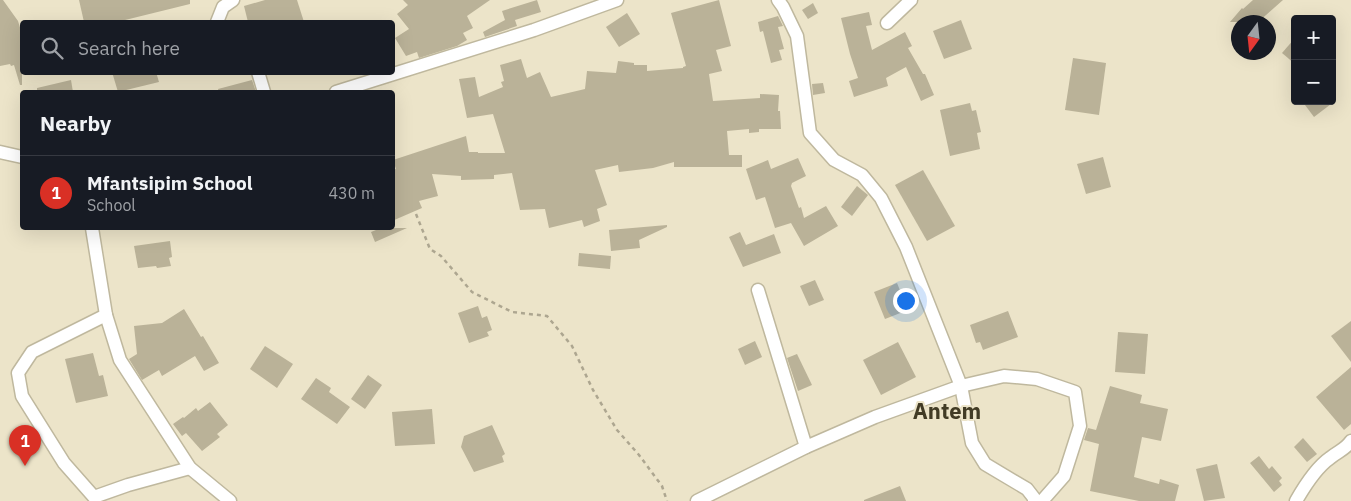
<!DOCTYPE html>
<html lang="en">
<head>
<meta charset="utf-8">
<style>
	:root { --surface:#171b24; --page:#242831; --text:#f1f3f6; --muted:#9ea1a6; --line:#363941; --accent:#d93025 }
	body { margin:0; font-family:"IBM Plex Sans",sans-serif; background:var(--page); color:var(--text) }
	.controls { position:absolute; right:15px; top:15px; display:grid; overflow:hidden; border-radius:5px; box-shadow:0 5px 20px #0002 }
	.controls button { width:45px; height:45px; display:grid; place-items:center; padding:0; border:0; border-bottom:1px solid var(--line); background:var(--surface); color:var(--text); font:25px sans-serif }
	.compass { position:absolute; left:1231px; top:15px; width:45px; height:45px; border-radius:50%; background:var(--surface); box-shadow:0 5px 20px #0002; rotate:195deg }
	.you { position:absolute; left:905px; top:300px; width:18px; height:18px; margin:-12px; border:4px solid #fff; border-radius:50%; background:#1a73e8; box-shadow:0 0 0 8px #1a73e833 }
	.badge { display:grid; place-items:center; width:32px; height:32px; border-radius:50%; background:var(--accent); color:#fff; font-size:16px; font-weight:700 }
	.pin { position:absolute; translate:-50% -41px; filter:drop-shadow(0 1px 2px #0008) }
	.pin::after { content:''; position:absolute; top:26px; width:18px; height:15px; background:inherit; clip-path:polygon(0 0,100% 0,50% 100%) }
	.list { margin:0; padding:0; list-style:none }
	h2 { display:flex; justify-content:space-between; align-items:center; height:65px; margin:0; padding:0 20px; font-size:21px }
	h2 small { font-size:16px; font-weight:400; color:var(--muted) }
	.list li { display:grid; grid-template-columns:32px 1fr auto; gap:15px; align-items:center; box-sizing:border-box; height:75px; padding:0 20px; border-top:1px solid var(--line) }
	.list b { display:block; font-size:19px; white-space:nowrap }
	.list p { margin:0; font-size:16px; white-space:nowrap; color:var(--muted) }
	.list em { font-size:16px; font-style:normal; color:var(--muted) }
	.icon { flex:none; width:28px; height:28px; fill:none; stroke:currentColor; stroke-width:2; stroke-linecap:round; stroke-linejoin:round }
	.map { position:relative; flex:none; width:1351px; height:501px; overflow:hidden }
	.search { position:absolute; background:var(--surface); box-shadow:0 5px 20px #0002; left:20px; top:20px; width:375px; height:55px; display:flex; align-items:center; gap:12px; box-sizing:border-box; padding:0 18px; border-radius:5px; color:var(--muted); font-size:19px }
	.panel { position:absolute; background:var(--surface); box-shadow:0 5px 20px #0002; left:20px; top:90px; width:375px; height:140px; border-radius:5px }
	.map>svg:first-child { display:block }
	.building { fill:#bab298 }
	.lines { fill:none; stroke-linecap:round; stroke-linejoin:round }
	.street-casing { stroke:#bfb89e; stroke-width:15 }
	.path { stroke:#ada690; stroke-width:2.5; stroke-dasharray:4 4; stroke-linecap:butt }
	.street { stroke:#fff; stroke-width:12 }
	.labels { text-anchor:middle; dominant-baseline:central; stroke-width:4; stroke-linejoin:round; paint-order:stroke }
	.district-label { font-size:22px; font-weight:bold; fill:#413b25; stroke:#ece4c9 }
</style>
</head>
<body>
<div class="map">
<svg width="1351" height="501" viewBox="0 0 1351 501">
	<rect width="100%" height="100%" fill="#ece4c9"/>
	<g class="building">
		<path d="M0,0H3L18,21L22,34V85H20L14,65L11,66L10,64L0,66Z"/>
		<path d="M79,0H190V4L117,22H84Z"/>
		<path d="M265,0H297L304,22H248L244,6Z"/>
		<path d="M403,0H490L467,16L473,28L463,33L467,40L457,46L419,58L417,52L406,56L395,38L409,29L397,14L408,5Z"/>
		<path d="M537,0L541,12L515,20L517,26L485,37L483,32L505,20L502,11Z"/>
		<path d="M719,0L731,46L716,50L722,71L709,74L713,101L760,98V94L779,95L778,111H780L781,129H759V132L749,133V129L727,131L729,155H742V167H674V162L653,168L619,172L618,165L595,170L607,205L597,209L600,221L584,227L582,220L549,228L545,209L520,210L512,173L494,175V179L461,180V176L432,174L438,196L419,201L422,208L392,221V170L396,169L393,160L466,136L469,152H478V153H505L493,114L467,118L459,79L475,77L479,97L503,87L501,82L504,81L500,65L521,59L527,78L540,72L551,97L585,89L587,71L616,73L618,61L634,63V65H647V71L683,68V67L686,66L671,13Z"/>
		<path d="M1253,0H1283L1258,22H1230L1242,8L1243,9Z"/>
		<path d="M813,3L818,13L808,19L802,10Z"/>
		<path d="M869,12L872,25L866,26L872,50L905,32L912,46L908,48L923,74H925L934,95L921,101L906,67L886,78L888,86L854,97L849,81L858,78L850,54L841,18Z"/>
		<path d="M627,13L640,34L619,47L606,27Z"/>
		<path d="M778,16L783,26L778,27L784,49L779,50L782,60L771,63L763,31L760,32L758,22Z"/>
		<path d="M961,20L972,49L944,59L933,31Z"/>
		<path d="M1295,38V64L1282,53Z"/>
		<path d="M1073,58L1106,63L1099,115L1065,110Z"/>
		<path d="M112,72H156L159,82L118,92Z"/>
		<path d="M71,80L73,92H37V88Z"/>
		<path d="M252,80L256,92H219L218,89Z"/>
		<path d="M823,83L825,93L813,95L812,84Z"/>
		<path d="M1302,101H1335L1314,117Z"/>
		<path d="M970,103L972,111L976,110L981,132L977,133L980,149L950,156L940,110Z"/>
		<path d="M1103,157L1111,187L1086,194L1077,164Z"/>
		<path d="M798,158L806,176L792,183L791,186L799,208L801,207L804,218L826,206L838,226L804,246L791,223L775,228L765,197L756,200L746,169L768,160L771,169Z"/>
		<path d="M923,170L955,226L927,241L895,185Z"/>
		<path d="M857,186L868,195L852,216L841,207Z"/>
		<path d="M667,225V227L639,240L640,248L611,251L609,230Z"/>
		<path d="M381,228H407L375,242L371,232Z"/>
		<path d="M740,232L746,245L774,234L781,253L743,267L729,237Z"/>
		<path d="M170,241L172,257L169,258L171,266L157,268L156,266L138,268L134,246Z"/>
		<path d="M579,253L611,256L610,269L578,266Z"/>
		<path d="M815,280L824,300L809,306L800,286Z"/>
		<path d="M897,283L908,310L885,319L874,292Z"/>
		<path d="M478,306L482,318L487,316L492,330L487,332L489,336L469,343L458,313Z"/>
		<path d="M184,309L201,337L203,336L219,363L204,371L195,356L162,376L159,370L142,380L129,359L137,354L134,326L162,323Z"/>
		<path d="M1008,311L1018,337L983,350L980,342L976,343L970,325Z"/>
		<path d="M1351,321V362L1331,336Z"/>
		<path d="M1118,332L1148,334L1145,374L1115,372Z"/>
		<path d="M755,341L762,357L745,365L738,349Z"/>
		<path d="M898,342L916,377L881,395L863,360Z"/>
		<path d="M265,346L293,364L277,388L250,369Z"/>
		<path d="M93,353L99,376L103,375L108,396L76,403L65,359Z"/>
		<path d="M797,354L812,385L798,391L787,358Z"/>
		<path d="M1351,367V424L1344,430L1316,397Z"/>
		<path d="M368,375L382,385L365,409L351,399Z"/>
		<path d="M316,378L331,388L329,392L350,407L337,424L301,399Z"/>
		<path d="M1110,386L1142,395L1140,403L1168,409L1161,441L1142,437L1134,477L1159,484L1160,479L1179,485L1175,501H1139L1090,491L1099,444L1084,440L1088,428L1096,430Z"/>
		<path d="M210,402L228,425L217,434L220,437L202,451L186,433L182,436L173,424L183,417L184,418L196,408L198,411Z"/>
		<path d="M432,409L435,444L395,446L392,412Z"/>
		<path d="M492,425L505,454L502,456L504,462L474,472L461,447L464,436Z"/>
		<path d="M1303,438L1317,454L1307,462L1294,447Z"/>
		<path d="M1259,456L1269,469L1272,466L1282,478L1279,481L1282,485L1274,492L1250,463Z"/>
		<path d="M1217,464L1225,498L1204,501L1196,469Z"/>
		<path d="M900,486L906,501H864V500Z"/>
	</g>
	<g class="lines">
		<defs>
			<g id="street">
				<path d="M778,0L783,7L797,36L810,133L834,160L862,175L881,198L906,247L961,386L972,443L985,464L1027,489L1034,498V501"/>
				<path d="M217,22L223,7L233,0"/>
				<path d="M887,23L911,0"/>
				<path d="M258,72L264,92"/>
				<path d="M336,92L534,30L617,0"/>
				<path d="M0,152L22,157"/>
				<path d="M92,228L106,315L120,360L190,468L230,501"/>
				<path d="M758,290L806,447"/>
				<path d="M106,315L32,352L18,373L22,396L64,463L94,497L128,485L190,468"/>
				<path d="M697,501L806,447L875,417L961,386L1004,376L1037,379L1075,392L1080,426L1064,476L1042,501"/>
				<path d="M1296,501C1304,487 1317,467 1330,458C1338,451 1345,450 1351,441"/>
			</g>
		</defs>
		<use href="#street" class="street-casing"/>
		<path class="path" d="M416,214L430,249L441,256L472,292L512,312L547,316L572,346L593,390L617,430L639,455L662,486L667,501"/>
		<use href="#street" class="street"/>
	</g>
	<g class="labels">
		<g class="district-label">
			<text x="947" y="410">Antem</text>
		</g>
	</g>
</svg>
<div class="controls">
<button>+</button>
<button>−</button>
</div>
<svg class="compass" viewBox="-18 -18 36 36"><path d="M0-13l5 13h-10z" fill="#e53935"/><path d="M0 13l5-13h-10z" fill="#9ea1a6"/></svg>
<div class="you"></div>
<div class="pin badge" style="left:25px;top:466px">1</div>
<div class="search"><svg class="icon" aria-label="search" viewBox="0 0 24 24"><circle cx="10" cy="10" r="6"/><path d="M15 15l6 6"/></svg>Search here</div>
<section class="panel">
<h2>Nearby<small></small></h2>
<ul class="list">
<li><span class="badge">1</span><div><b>Mfantsipim School</b><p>School</p></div><em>430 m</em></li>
</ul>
</section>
</div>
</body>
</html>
